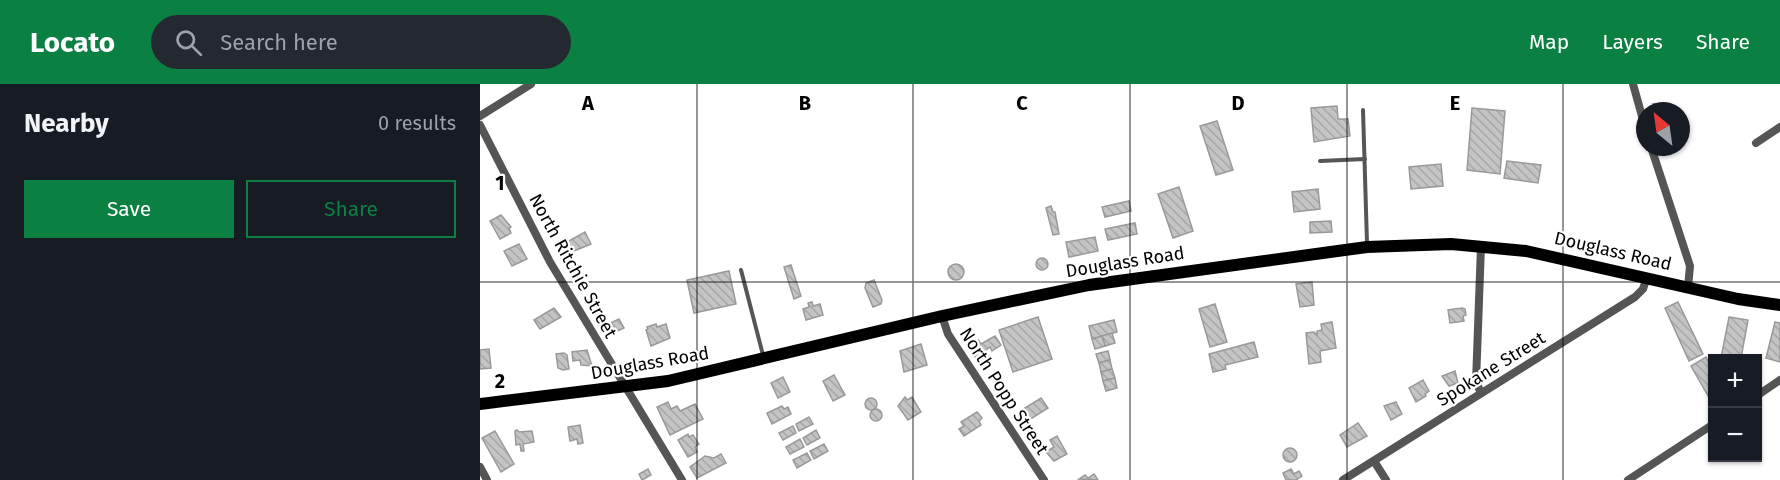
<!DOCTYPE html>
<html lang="en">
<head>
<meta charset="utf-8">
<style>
	:root { --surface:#171b24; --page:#242831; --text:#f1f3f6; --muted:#9ea1a6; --line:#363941; --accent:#0b8043 }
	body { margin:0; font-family:"Fira Sans",sans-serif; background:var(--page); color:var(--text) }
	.controls { position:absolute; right:18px; bottom:18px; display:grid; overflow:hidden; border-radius:0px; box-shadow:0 2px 4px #0004 }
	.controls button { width:54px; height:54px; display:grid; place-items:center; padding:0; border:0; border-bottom:2px solid var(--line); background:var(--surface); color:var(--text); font:30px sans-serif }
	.compass { position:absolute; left:1156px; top:18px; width:54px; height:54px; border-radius:50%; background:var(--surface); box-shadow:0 2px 4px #0004; rotate:331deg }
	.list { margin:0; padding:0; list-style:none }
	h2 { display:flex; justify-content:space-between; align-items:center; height:78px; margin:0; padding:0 24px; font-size:26px }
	h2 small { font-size:20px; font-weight:400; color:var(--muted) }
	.actions { display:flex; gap:12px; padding:18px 24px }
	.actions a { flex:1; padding:14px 0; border:2px solid var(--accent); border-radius:0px; text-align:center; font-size:21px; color:var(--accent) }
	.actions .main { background:var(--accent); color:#fff }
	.icon { flex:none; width:33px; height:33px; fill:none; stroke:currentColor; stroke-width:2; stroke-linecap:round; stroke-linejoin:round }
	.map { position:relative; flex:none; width:1300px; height:396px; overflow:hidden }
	header { display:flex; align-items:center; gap:36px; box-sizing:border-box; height:84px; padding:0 30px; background:var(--accent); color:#fff }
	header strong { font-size:28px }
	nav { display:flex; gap:33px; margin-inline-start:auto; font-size:21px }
	.search { width:420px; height:54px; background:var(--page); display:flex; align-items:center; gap:15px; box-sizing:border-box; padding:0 21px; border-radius:33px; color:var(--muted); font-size:22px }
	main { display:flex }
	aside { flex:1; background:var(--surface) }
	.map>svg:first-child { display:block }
	.building { fill:url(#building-back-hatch); stroke:#999; stroke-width:1.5 }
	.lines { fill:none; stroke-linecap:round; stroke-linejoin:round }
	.service { stroke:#555; stroke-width:4 }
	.minor { stroke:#555; stroke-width:8 }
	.primary { stroke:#000; stroke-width:12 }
	.grid { fill:none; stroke:#000; stroke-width:1.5; stroke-opacity:0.55 }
	.labels { text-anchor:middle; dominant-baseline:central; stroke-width:4.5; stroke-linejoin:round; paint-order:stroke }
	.street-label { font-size:18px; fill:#000; stroke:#fff }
	.grid-label { font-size:20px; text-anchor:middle; font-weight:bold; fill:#000; stroke:#fff; stroke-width:4.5; stroke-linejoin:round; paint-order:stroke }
</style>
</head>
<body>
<header>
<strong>Locato</strong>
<div class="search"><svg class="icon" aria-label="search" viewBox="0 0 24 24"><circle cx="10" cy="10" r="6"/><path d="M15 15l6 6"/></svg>Search here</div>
<nav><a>Map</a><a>Layers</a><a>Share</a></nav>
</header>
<main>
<aside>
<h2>Nearby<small>0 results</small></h2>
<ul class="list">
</ul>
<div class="actions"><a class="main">Save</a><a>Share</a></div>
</aside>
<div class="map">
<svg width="1300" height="396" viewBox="0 0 1300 396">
	<defs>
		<pattern id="building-back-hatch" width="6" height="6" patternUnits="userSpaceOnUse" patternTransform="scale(1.5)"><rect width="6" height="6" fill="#c4c4c4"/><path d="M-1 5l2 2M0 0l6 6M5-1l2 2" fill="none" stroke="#a7a7a7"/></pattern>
	</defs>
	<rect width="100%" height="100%" fill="#fff"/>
	<g class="building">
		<path d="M857,22L858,35H868L870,52L834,58L831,24Z"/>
		<path d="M992,24L1025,27L1020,90L987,86Z"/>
		<path d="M737,37L753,86L736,91L720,42Z"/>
		<path d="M1027,77L1061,81L1058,99L1024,94Z"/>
		<path d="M961,80L963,102L931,105L929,83Z"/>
		<path d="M699,103L713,147L693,154L678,110Z"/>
		<path d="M838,105L840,125L814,128L812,108Z"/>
		<path d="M649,117L651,127L625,133L622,123Z"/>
		<path d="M571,122L573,128H575L579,150L573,151L566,124Z"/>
		<path d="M21,131L31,143L29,144L31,149L20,155L10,137Z"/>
		<path d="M851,137L852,148L830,149V138Z"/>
		<path d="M655,139L657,150L628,156L625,145Z"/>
		<path d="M105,148L111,160L89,169L85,159Z"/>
		<path d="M615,153L618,167L589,173L586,158Z"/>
		<path d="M39,160L47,175L32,182L24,167Z"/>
		<circle cx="562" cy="180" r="6"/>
		<circle cx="476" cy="188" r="8"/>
		<path d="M311,181L321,212L314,215L304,183Z"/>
		<path d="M249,187L256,220L214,229L207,196Z"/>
		<path d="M394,196L402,216L401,220L393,223L385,204L386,199Z"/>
		<path d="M832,198L834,221L820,223L816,200Z"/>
		<path d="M332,218L333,222L340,220L343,231L326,236L323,225L329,223L328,219Z"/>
		<path d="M1198,218L1223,270L1209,277L1185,224Z"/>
		<path d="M735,220L747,258L730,263L719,225Z"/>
		<path d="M74,224L81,233L60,245L54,236Z"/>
		<path d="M982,224L985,225L986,231L983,232L984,237L970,239L968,226Z"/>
		<path d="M558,233L572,275L533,288L519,246Z"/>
		<path d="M1249,233L1268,236L1261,274H1241Z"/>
		<path d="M139,235L144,244L129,251L124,242Z"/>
		<path d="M634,236L637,248L612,255L609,242Z"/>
		<path d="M852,238L856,264L840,267L841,278L829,280L826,249L834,248L837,251V247L842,246L841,240Z"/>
		<path d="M1295,238L1300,239V278L1286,274Z"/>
		<path d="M176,240L177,243L186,240L190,254L171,262L166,246L168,245L167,243Z"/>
		<path d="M632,249L635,259L625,262L622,252Z"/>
		<path d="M515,252L521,261L512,267L510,263L505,267L509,272L499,279L488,262L498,256L501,260Z"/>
		<path d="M622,252L625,262L615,265L612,255Z"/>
		<path d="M774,258L778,273L745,281L746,285L733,288L729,270Z"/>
		<path d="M441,260L447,281L424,288L420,267Z"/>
		<path d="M9,265L11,284L0,285V266Z"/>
		<path d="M107,266L112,282L101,281L100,276L93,277L92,268Z"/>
		<path d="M628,267L630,276L619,279L616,270Z"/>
		<path d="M84,269L87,271L89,285L83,286L78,284L76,270Z"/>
		<path d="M1226,273L1232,285V319L1211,282Z"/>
		<path d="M630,276L632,285L621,288L619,279Z"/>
		<path d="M632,285L635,294L623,297L621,288Z"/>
		<path d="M975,287L978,299L969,302L962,292Z"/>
		<path d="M354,291L365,311L353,317L343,297Z"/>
		<path d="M303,293L310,308L298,314L291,299Z"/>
		<path d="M635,294L637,304L626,307L623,297Z"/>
		<path d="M943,296L949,307L945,310L946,312L936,318L929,304Z"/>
		<path d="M425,313L427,316L432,313L441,328L428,336L418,322Z"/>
		<circle cx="391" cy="320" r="6"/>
		<path d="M561,314L568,324L549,336L544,328L547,327L545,324Z"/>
		<path d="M188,318L191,325L197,322L200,327L215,320L223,335L190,351L177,323Z"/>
		<path d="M916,318L922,330L911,336L904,322Z"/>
		<path d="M302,322L304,325L308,323L311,330L292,340L287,329Z"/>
		<circle cx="396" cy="331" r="6"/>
		<path d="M497,328L502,334L499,337L501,341L484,352L479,345L484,342L481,338Z"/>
		<path d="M329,333L333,340L319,347L316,340Z"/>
		<path d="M878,339L887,352L867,363L860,351Z"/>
		<path d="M100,341L103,359L98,360L97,355L90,357L88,343Z"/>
		<path d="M313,342L316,349L303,356L299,349Z"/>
		<path d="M37,346L39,348L52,347L54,358L43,360L44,367H41L40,360L36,361L35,347Z"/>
		<path d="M336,346L340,354L327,361L323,354Z"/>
		<path d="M15,347L34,380L21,388L2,354Z"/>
		<path d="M208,350L209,353L213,351L219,360L215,363L217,368L208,373L198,356Z"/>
		<path d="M577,352L587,370L574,377L566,368L574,363L570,356Z"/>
		<path d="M320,355L324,363L310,370L306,363Z"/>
		<path d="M344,360L348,367L334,375L330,367Z"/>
		<circle cx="810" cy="371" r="7"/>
		<path d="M327,369L331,376L317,384L313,376Z"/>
		<path d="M241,370L246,379L217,394L210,383L225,372L234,374Z"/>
		<path d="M168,385L171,391L162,396L159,390Z"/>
		<path d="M811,385L814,390L819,387L822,392L816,396H806L803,389Z"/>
		<path d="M614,390L618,396L599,395L605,391L608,394Z"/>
	</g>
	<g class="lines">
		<g class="service">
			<path d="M883,26L887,159"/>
			<path d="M840,77L885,75"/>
			<path d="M261,186L283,271"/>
		</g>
		<g class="minor">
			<path d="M1153,0L1165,43"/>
			<path d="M0,32L51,0"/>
			<path d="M0,41L70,178L202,396"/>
			<path d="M1276,59L1300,43"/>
			<path d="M1171,63L1210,182L1208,203"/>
			<path d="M462,232L468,250L564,396"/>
			<path d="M1001,309L996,298L1001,162"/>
			<path d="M1278,311L1300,296"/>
			<path d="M894,377L906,396"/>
			<path d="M0,383L7,396"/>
			<path d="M863,396L1155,213L1163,205L1167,193"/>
			<path d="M1148,396L1232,341"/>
		</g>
		<path class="primary" d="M0,320L188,297L462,232L609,201L887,163L971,160L1046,167L1258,215L1300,221"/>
	</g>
	<path class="grid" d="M217,0V396M433,0V396M650,0V396M867,0V396M1083,0V396M0,198H1300"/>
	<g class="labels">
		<g class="street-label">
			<text transform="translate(1133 167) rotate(13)">Douglass Road</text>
			<text transform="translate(645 178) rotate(-9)">Douglass Road</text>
			<text transform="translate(93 182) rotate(61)">North Ritchie Street</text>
			<text transform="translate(170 279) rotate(-10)">Douglass Road</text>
			<text transform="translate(1011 285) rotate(-32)">Spokane Street</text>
			<text transform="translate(524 307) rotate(57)">North Popp Street</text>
		</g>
	</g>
	<g class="grid-label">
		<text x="108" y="26">A</text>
		<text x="325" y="26">B</text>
		<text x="542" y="26">C</text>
		<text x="758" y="26">D</text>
		<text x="975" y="26">E</text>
		<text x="20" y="106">1</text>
		<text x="20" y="304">2</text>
	</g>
</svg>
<div class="controls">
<button>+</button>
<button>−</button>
</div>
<svg class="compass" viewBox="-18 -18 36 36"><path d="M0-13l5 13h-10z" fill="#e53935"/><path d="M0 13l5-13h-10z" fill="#9ea1a6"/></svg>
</div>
</main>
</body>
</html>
